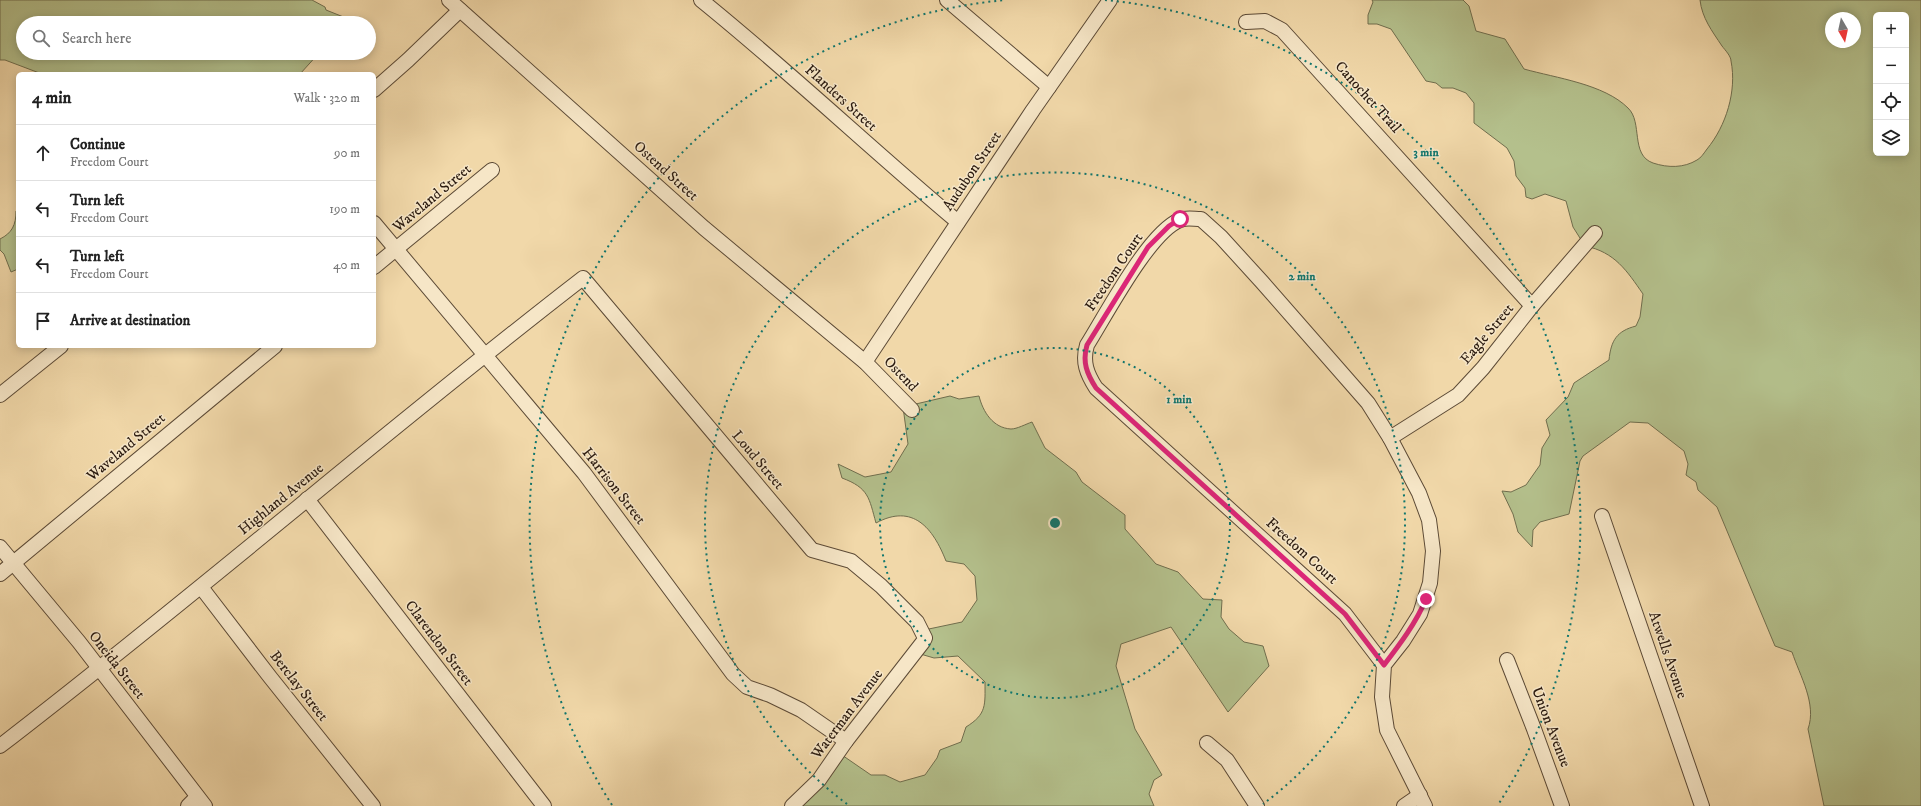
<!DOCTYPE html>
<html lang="en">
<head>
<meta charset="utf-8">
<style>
	:root { --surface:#fff; --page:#f2f2f2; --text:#222; --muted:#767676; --line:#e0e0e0 }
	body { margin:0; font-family:"IM FELL DW Pica",serif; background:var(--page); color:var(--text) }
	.controls { position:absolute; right:12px; top:12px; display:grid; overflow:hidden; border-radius:6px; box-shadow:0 2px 10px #0003 }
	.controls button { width:36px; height:36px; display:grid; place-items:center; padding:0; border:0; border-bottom:1px solid var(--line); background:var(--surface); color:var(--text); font:20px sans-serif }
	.compass { position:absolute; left:1825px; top:12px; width:36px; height:36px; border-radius:50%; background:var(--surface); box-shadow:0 2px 10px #0003; rotate:171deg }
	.stop { position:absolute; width:12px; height:12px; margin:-9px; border:3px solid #db2777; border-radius:50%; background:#fff }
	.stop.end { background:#db2777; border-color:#fff; box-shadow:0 1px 4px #0008 }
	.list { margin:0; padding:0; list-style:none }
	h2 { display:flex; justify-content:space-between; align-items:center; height:52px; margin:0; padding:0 16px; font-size:17px }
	h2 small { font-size:13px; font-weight:400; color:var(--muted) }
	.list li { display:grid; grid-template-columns:26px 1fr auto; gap:12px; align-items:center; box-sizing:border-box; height:56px; padding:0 16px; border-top:1px solid var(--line) }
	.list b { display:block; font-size:15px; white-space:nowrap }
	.list p { margin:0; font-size:13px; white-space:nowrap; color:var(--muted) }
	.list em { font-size:13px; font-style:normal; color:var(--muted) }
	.icon { flex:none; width:22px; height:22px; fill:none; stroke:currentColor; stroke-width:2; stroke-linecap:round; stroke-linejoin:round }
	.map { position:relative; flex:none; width:1921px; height:806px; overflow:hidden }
	.search { position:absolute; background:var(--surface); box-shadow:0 2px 10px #0003; left:16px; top:16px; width:360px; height:44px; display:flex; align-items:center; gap:10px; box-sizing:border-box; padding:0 14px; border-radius:22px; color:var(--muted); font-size:15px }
	.panel { position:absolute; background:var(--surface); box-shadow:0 2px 10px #0003; left:16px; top:72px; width:360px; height:276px; border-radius:6px }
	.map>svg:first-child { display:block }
	.green { fill:#b4c08c; stroke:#706e4e; fill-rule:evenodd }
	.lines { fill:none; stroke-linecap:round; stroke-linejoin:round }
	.street-casing { stroke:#5c4a36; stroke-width:16 }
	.street { stroke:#f6e6c7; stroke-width:14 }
	.route { stroke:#db2777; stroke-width:5 }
	.ring { fill:none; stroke:#0f766e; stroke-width:2; stroke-dasharray:2 4 }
	.labels { text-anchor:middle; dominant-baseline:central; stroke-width:3; stroke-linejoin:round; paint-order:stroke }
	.street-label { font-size:15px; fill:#2b1b10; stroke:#f6e6c7 }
	.centre { fill:#0f766e; stroke:#f6e6c7; stroke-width:2 }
	.ring-label { font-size:12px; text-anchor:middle; font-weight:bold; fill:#0f766e; stroke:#f6e6c7; stroke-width:3; stroke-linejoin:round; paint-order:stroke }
</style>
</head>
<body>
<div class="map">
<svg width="1921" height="806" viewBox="0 0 1921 806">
	<rect width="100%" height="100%" fill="#f1d8a9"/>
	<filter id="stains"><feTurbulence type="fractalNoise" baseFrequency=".005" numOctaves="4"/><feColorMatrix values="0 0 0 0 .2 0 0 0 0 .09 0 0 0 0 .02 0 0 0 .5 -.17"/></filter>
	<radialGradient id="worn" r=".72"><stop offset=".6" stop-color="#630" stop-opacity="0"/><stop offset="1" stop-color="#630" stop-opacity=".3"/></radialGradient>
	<g class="green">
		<path d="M0,0H312L325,7L326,10L346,18L342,23H23V53H319L300,74H42L5,60H0Z"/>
		<path d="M1372,0H1463L1469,6L1476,31L1505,39L1524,69C1556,78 1604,84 1628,108C1643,122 1630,155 1653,163C1668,168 1684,168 1697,160C1701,158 1704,153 1707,149C1726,126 1737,91 1731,61C1731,56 1725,50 1722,46C1712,31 1702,18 1700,0H1921V806H1824L1808,729C1817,704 1800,676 1792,652L1775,646L1717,507L1698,490L1696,482L1686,475L1688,464L1684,451L1648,423L1630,422L1583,456L1580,461L1569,514L1540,522L1533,530L1532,547L1518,532L1513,514L1502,491L1511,492L1526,485L1540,465L1542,448L1550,435L1546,420L1568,397L1574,383L1609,360C1611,340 1617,331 1636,326L1640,317L1643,294C1627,271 1615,252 1585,246L1573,227L1566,201L1545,194L1532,199L1526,197L1525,188L1516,176L1514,161L1507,148L1474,123V103L1466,93L1453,88H1442L1436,83L1426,81L1391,29L1377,24H1368V15L1373,2ZM1876,15H1906V153H1876ZM1831,18H1855V42H1831Z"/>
		<path d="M18,210V269L11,272L4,254L0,250V239C12,233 16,225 16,211Z"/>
		<path d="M950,396L959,399L979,396C983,412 993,428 1011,429C1017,429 1026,424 1032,422L1045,448L1076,472L1082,482L1125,515V529L1156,564L1178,572L1203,599L1222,600L1221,617L1229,629L1244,642L1263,646L1269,666L1228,712L1171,627L1121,644L1116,666L1135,729L1162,775L1154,780L1149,794L1154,806H793L839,753L871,775H885L900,782L925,775L937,758L940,750L961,742L966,727C987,714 985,705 985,682L958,656L934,658L917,653L924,630L962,622L977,600L975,576L964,564L946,561C933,528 913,503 876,523C869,498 869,488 842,478L838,464L865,477L891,472L908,444L903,407Z"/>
	</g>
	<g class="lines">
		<defs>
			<g id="street">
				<path d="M449,0L704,228L865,362L912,410"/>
				<path d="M701,0C789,71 871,149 958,222"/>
				<path d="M947,0L1049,87"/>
				<path d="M1246,22L1265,21L1282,30L1532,306"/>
				<path d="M374,90L408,60L460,10"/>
				<path d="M374,223L584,473L733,674L747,687L770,695L801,710L846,741"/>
				<path d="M374,267L492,170"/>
				<path d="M865,362L1033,110L1110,0"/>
				<path d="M0,395L61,346"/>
				<path d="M1390,438L1458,395L1483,368L1532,306L1595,233"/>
				<path d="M307,499L544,806"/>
				<path d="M1602,516L1702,806"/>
				<path d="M0,547L79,642L205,806"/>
				<path d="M0,574L275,346"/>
				<path d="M201,587L270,677L373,806"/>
				<path d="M1507,660L1534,729L1562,806"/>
				<path d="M1384,665L1345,614L1096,388C1087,374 1082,362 1087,345C1106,315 1149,232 1180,220C1186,217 1194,219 1201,219L1221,237L1262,282L1368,403L1390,438L1419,493L1429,520L1433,551L1430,583L1420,614L1403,641L1384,665L1382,697L1387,730L1425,806"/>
				<path d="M1207,743L1227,760L1257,806"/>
				<path d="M0,746C198,594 386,430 583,278L812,550L851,561L881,586L917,622L925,638L923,642L846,741L819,780L792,806"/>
				<path d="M188,806L197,797"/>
				<path d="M1404,806L1420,795"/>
			</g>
		</defs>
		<use href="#street" class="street-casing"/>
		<use href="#street" class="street"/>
	</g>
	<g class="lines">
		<path class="route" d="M1180,219L1169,226L1148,247L1087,345C1082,362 1087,374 1096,388L1345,614L1384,665C1400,644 1416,623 1426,599"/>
	</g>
	<g class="ring">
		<circle cx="1055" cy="523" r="175"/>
		<path d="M847 804A350 350 0 1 1 1263 804"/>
		<path d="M612 805A525 525 0 0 1 1005 0M1105 0A525 525 0 0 1 1498 805"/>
	</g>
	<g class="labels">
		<g class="street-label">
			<text transform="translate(1368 97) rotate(48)">Canochet Trail</text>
			<text transform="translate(841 98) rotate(42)">Flanders Street</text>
			<text transform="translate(666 171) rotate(42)">Ostend Street</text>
			<text transform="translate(972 171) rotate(-56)">Audubon Street</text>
			<text transform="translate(432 198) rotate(-40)">Waveland Street</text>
			<text transform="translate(1114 272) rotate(-56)">Freedom Court</text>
			<text transform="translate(1487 334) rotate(-50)">Eagle Street</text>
			<text transform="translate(901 374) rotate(46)">Ostend</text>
			<text transform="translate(126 447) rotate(-40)">Waveland Street</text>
			<text transform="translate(758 460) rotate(50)">Loud Street</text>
			<text transform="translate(614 486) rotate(52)">Harrison Street</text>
			<text transform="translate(281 499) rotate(-39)">Highland Avenue</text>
			<text transform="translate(1302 551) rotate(42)">Freedom Court</text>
			<text transform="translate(439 643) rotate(53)">Clarendon Street</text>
			<text transform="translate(1668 655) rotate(71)">Atwells Avenue</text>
			<text transform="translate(117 665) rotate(52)">Oneida Street</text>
			<text transform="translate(299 686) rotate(52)">Berclay Street</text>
			<text transform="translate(847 714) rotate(-53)">Waterman Avenue</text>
			<text transform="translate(1551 727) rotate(69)">Union Avenue</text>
		</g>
	</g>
	<circle cx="1055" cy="523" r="6" class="centre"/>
	<g class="ring-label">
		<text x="1426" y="156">3 min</text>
		<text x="1302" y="280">2 min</text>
		<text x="1179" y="403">1 min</text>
	</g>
	<rect width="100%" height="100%" filter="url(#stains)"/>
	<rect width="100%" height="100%" fill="url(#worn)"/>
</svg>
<div class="controls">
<button>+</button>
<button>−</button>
<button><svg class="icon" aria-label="locate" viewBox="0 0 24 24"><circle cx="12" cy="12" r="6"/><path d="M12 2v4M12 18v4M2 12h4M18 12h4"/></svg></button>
<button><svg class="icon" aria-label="layers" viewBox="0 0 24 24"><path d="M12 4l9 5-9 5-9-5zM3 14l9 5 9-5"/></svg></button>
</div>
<svg class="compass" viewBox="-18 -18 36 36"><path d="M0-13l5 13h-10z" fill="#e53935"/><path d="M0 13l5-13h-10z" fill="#767676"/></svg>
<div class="stop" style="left:1180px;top:219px"></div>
<div class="stop end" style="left:1426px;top:599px"></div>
<div class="search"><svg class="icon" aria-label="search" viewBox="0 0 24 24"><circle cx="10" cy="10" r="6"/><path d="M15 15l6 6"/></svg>Search here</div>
<section class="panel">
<h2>4 min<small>Walk · 320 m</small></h2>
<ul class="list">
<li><svg class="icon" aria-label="ahead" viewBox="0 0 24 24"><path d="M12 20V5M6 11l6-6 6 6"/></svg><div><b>Continue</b><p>Freedom Court</p></div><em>90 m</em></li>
<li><svg class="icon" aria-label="left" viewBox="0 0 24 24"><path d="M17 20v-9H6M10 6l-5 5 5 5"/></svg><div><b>Turn left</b><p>Freedom Court</p></div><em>190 m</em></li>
<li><svg class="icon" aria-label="left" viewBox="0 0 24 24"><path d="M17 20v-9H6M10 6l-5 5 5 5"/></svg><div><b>Turn left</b><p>Freedom Court</p></div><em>40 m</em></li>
<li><svg class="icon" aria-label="arrive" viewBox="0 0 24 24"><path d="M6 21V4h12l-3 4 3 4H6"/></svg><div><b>Arrive at destination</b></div></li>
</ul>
</section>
</div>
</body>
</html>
